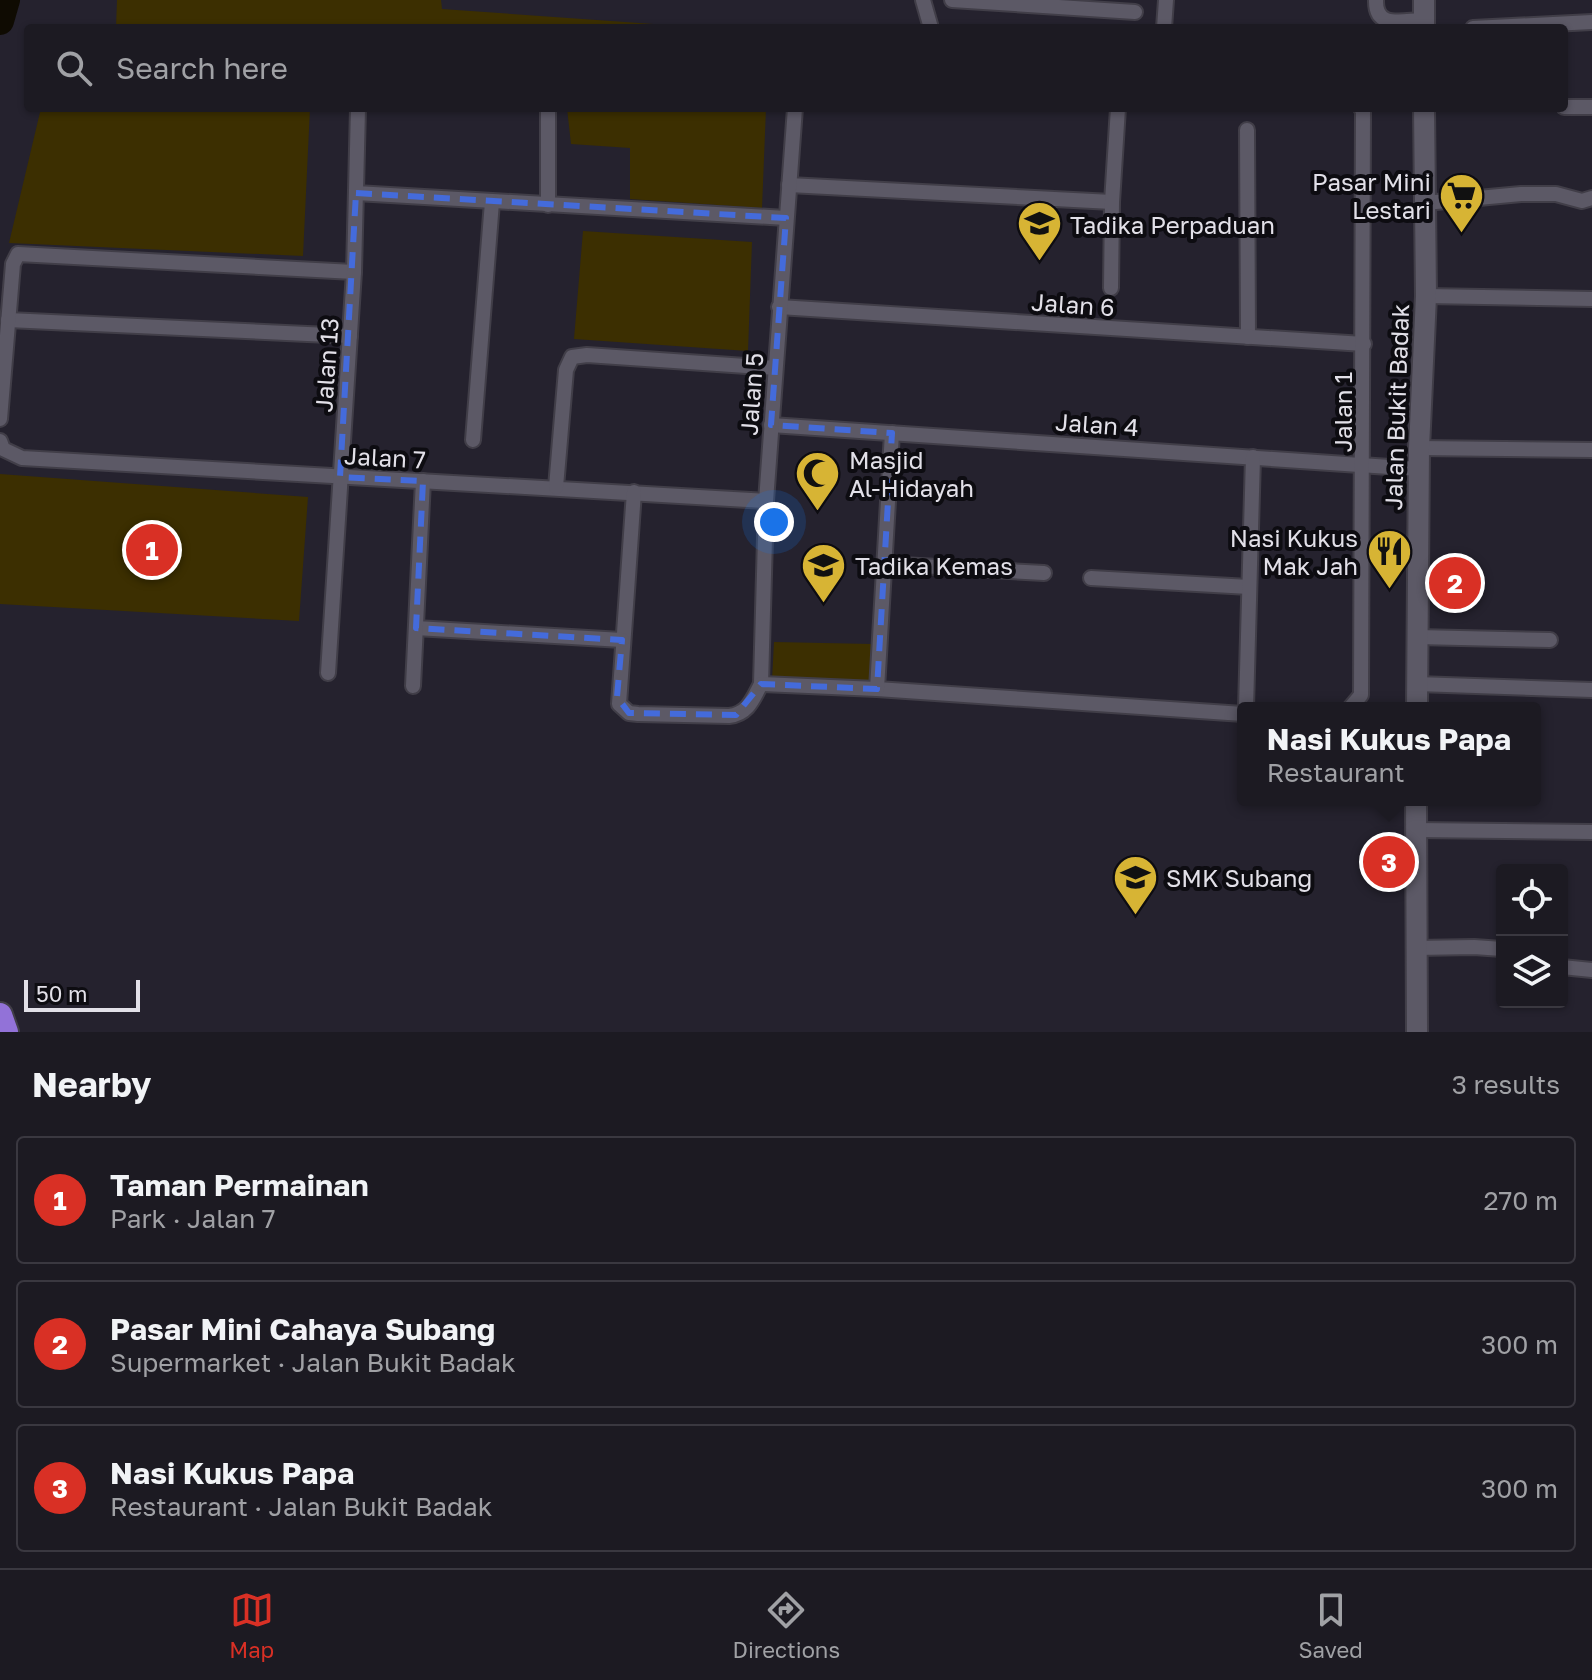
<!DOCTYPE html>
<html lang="en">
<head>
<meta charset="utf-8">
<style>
	:root { --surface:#1c1a22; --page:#29272f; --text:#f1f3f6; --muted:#a0a1a5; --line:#3a3840; --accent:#d93025 }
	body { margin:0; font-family:"Golos Text",sans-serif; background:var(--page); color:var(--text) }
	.controls { position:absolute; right:24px; bottom:24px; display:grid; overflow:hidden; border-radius:8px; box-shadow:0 2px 6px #0004 }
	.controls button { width:72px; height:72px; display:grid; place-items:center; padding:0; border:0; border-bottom:2px solid var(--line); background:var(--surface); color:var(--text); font:40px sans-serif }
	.scale { position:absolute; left:24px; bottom:20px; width:116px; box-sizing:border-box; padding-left:8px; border:4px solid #e2e0e8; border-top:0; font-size:22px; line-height:28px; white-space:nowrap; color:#e2e0e8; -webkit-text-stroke:6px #0d0c11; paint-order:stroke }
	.you { position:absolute; left:774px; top:522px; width:28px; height:28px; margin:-20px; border:6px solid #fff; border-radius:50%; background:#1a73e8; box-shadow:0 0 0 12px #1a73e833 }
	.badge { display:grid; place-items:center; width:52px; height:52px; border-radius:50%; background:var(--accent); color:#fff; font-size:26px; font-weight:700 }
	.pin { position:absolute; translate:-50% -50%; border:4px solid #fff; box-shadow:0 2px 8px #0006 }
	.popup { position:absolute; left:1237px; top:702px; width:304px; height:104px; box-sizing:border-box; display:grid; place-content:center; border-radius:8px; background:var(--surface); filter:drop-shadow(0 2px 6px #0005); font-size:26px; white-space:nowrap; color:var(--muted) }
	.popup b { font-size:30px; color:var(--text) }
	.popup::after { content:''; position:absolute; left:50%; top:100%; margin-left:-16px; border:16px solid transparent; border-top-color:var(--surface) }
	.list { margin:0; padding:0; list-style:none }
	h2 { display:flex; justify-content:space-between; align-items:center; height:104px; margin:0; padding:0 32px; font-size:34px }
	h2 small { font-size:26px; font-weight:400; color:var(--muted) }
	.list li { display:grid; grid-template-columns:52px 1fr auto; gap:24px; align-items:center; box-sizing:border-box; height:128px; margin:0 16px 16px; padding:0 16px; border:2px solid var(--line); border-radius:8px }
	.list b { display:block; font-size:30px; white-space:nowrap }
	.list p { margin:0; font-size:26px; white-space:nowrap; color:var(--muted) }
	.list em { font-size:26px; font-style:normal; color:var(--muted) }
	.icon { flex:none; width:44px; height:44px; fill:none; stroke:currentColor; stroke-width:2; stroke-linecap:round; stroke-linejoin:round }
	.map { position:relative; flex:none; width:1592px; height:1032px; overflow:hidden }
	.search { position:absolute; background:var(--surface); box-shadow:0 2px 6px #0004; left:24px; right:24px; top:24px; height:88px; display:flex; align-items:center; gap:20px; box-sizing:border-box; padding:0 28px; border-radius:8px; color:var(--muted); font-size:30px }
	.sheet { height:536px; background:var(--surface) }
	nav { display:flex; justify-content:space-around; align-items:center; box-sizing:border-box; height:112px; border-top:2px solid var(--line); background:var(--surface); font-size:22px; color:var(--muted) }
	nav a { display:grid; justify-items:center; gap:4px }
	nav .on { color:var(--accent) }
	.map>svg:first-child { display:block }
	.green { fill:#3c2f01 }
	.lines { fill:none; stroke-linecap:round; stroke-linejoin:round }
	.river { stroke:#0f0b02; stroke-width:28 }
	.minor-casing { stroke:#413e48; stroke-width:18 }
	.secondary-casing { stroke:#413e48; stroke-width:24 }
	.trunk-casing { stroke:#413e48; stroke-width:28 }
	.minor { stroke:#5c5966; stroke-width:14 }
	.secondary { stroke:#5c5966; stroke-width:20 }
	.trunk { stroke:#9272d8; stroke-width:24 }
	.marked { fill:none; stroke:#446bdb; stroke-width:6; stroke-dasharray:16 10; stroke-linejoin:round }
	.labels { text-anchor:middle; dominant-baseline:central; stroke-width:8; stroke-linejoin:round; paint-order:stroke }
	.poi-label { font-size:24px; fill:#e2e0e8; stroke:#0d0c11; text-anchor:start }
	.street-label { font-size:24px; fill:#e2e0e8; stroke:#0d0c11 }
</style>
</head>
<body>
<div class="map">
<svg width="1592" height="1032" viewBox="0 0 1592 1032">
	<rect width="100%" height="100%" fill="#25222e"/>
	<g class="green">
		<path d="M117,0H441L442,9L710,28H116Z"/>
		<path d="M41,108H310L303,256L9,243Z"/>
		<path d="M567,108H766L762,208L630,199V148L571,144Z"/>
		<path d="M583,231L752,242L748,351L574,339Z"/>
		<path d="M0,474L308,497L299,621L0,604Z"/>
		<path d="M774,642L872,644L871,684L772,680Z"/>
	</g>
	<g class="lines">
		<path class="river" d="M0,21L6,0"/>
		<defs>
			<g id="minor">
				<path d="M923,0L931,28"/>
				<path d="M952,0L1135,12"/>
				<path d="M1376,0C1375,30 1403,20 1424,20"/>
				<path d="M1164,28L1166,0"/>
				<path d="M1473,28L1592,22"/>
				<path d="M1564,107H1592"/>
				<path d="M1247,130L1248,337"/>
				<path d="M789,185L1112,202"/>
				<path d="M356,193L786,218"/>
				<path d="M1425,203L1521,194H1556L1582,201L1592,198"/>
				<path d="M548,205V108"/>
				<path d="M1111,288L1112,202L1118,108"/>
				<path d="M1426,296L1592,299"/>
				<path d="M779,307L1364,344"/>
				<path d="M8,320L350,336"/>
				<path d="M0,419L13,264L18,254L354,272"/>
				<path d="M771,425L1419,469"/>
				<path d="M473,440L492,202"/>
				<path d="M0,441L3,449L22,458L766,501"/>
				<path d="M1419,448L1592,450"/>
				<path d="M556,487L566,370L572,357L587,355L775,368"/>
				<path d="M634,492L619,704L629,713L638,714L729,716C748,714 753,699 761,684L766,501L795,108"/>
				<path d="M884,564L1044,573"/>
				<path d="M1091,578L1249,587"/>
				<path d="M416,628L622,640"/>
				<path d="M1417,637L1550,640"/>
				<path d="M328,673L354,272L358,108"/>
				<path d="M761,684L877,689L1243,714"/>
				<path d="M1417,684L1592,690"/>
				<path d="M413,686L423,481"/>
				<path d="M877,689L892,433"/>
				<path d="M1246,708L1253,457"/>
				<path d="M1350,708L1361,695L1363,111L1361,108"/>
				<path d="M1416,830L1592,832"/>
				<path d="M1416,948L1474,947L1502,949"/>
				<path d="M1562,967L1592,970"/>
			</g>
			<g id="secondary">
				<path d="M1424,0V28"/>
				<path d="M1417,708L1419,448L1426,296L1424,108"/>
				<path d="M1416,800L1417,1032"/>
			</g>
			<path id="trunk" d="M0,1015L6,1032"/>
		</defs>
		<use href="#minor" class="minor-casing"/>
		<use href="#secondary" class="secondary-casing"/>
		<use href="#trunk" class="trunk-casing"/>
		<use href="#minor" class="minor"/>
		<use href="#secondary" class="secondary"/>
		<use href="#trunk" class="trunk"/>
	</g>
	<path class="marked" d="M356,193L786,218L771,425L892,433L877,689L761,684L736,715L629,713L617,697L622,640L416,628L423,481L340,477Z"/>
	<defs>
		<symbol id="supermarket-pin" viewBox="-11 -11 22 30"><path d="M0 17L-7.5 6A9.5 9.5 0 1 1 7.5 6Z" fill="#d7b434" stroke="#0d0c11"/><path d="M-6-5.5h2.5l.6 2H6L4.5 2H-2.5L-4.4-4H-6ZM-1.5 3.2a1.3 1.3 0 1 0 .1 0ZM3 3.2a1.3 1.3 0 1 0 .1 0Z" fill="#111"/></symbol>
		<symbol id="school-pin" viewBox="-11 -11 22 30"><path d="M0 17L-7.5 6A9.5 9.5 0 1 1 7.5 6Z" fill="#d7b434" stroke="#0d0c11"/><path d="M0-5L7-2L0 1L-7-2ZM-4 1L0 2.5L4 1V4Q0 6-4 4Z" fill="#111"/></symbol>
		<symbol id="mosque-pin" viewBox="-11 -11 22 30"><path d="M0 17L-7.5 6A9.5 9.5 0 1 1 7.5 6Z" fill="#d7b434" stroke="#0d0c11"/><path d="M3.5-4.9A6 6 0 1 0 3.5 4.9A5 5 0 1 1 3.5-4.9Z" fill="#111"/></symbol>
		<symbol id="restaurant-pin" viewBox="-11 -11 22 30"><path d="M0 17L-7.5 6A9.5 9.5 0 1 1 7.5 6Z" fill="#d7b434" stroke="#0d0c11"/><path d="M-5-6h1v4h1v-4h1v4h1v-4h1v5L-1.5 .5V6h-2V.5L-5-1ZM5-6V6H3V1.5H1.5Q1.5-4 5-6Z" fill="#111"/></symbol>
	</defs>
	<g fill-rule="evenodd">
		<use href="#supermarket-pin" x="1436" y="170" width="51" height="69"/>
		<use href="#school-pin" x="1014" y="198" width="51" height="69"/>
		<use href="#mosque-pin" x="792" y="448" width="51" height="69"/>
		<use href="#restaurant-pin" x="1364" y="526" width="51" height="69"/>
		<use href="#school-pin" x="798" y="540" width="51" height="69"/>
		<use href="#school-pin" x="1110" y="852" width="51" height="69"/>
	</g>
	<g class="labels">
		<g class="poi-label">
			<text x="1431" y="181" text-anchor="end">Pasar Mini<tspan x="1431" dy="28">Lestari</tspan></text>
			<text x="1070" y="224">Tadika Perpaduan</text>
			<text x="849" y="459">Masjid<tspan x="849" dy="28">Al-Hidayah</tspan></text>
			<text x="1358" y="537" text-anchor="end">Nasi Kukus<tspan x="1358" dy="28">Mak Jah</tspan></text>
			<text x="855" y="565">Tadika Kemas</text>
			<text x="1166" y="877">SMK Subang</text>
		</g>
		<g class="street-label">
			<text transform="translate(1073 304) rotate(4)">Jalan 6</text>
			<text transform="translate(326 365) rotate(-86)">Jalan 13</text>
			<text transform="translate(751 394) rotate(-86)">Jalan 5</text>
			<text transform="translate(1396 407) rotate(-88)">Jalan Bukit Badak</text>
			<text transform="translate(1342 412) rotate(-90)">Jalan 1</text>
			<text transform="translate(1097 424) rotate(4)">Jalan 4</text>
			<text transform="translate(385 457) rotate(3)">Jalan 7</text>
		</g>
	</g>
</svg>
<div class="controls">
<button><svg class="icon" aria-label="locate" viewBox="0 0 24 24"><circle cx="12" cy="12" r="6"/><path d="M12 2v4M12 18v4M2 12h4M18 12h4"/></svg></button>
<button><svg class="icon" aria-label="layers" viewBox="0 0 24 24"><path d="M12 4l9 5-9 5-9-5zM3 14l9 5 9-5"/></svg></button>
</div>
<div class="scale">50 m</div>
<div class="you"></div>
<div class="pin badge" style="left:152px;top:550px">1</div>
<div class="pin badge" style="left:1455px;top:583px">2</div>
<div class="pin badge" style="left:1389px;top:862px">3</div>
<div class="popup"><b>Nasi Kukus Papa</b>Restaurant</div>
<div class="search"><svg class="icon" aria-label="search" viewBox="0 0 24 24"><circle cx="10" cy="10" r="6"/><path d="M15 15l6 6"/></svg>Search here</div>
</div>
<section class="sheet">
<h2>Nearby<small>3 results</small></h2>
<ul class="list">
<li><span class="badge">1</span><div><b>Taman Permainan</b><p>Park · Jalan 7</p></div><em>270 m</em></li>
<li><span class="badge">2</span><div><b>Pasar Mini Cahaya Subang</b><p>Supermarket · Jalan Bukit Badak</p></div><em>300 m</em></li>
<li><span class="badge">3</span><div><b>Nasi Kukus Papa</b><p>Restaurant · Jalan Bukit Badak</p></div><em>300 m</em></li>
</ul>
</section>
<nav>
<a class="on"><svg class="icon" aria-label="map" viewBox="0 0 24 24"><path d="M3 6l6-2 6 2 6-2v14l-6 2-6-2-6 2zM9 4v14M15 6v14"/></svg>Map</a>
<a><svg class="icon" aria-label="directions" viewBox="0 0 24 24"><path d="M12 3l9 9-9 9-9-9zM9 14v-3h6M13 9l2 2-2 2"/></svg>Directions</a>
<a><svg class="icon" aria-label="saved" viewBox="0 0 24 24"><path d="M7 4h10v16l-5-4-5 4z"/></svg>Saved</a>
</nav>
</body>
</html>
